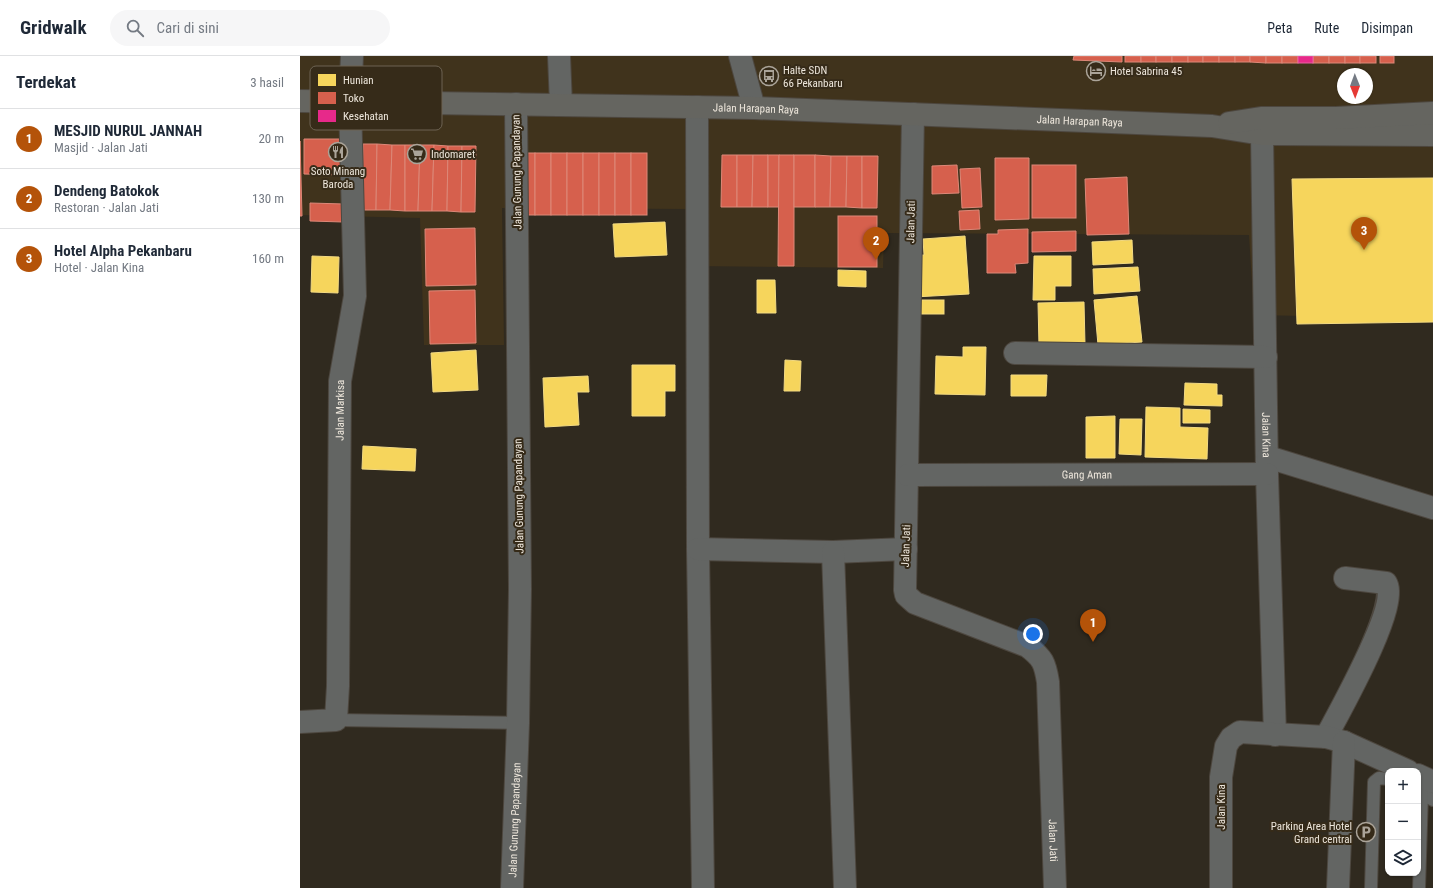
<!DOCTYPE html>
<html lang="id">
<head>
<meta charset="utf-8">
<style>
	:root { --surface:#fff; --page:#f6f6f7; --text:#1f2937; --muted:#747a83; --line:#e0e1e3; --accent:#b45309 }
	body { margin:0; font-family:"Roboto Condensed",sans-serif; background:var(--page); color:var(--text) }
	.controls { position:absolute; right:12px; bottom:12px; display:grid; overflow:hidden; border-radius:8px; box-shadow:0 1px 3px #0004 }
	.controls button { width:36px; height:36px; display:grid; place-items:center; padding:0; border:0; border-bottom:1px solid var(--line); background:var(--surface); color:var(--text); font:20px sans-serif }
	.compass { position:absolute; left:1037px; top:12px; width:36px; height:36px; border-radius:50%; background:var(--surface); box-shadow:0 1px 3px #0004; rotate:179deg }
	.you { position:absolute; left:733px; top:578px; width:14px; height:14px; margin:-10px; border:3px solid #fff; border-radius:50%; background:#1a73e8; box-shadow:0 0 0 6px #1a73e833 }
	.badge { display:grid; place-items:center; width:26px; height:26px; border-radius:50%; background:var(--accent); color:#fff; font-size:13px; font-weight:700 }
	.pin { position:absolute; translate:-50% -33px; filter:drop-shadow(0 1px 2px #0008) }
	.pin::after { content:''; position:absolute; top:21px; width:14px; height:12px; background:inherit; clip-path:polygon(0 0,100% 0,50% 100%) }
	.list { margin:0; padding:0; list-style:none }
	h2 { display:flex; justify-content:space-between; align-items:center; height:52px; margin:0; padding:0 16px; font-size:17px }
	h2 small { font-size:13px; font-weight:400; color:var(--muted) }
	.list li { display:grid; grid-template-columns:26px 1fr auto; gap:12px; align-items:center; box-sizing:border-box; height:60px; padding:0 16px; border-top:1px solid var(--line) }
	.list b { display:block; font-size:15px; white-space:nowrap }
	.list p { margin:0; font-size:13px; white-space:nowrap; color:var(--muted) }
	.list em { font-size:13px; font-style:normal; color:var(--muted) }
	.icon { flex:none; width:22px; height:22px; fill:none; stroke:currentColor; stroke-width:2; stroke-linecap:round; stroke-linejoin:round }
	.map { position:relative; flex:none; width:1133px; height:832px; overflow:hidden }
	header { display:flex; align-items:center; gap:24px; box-sizing:border-box; height:56px; padding:0 20px; background:var(--surface); border-bottom:1px solid var(--line) }
	header strong { font-size:19px }
	nav { display:flex; gap:22px; margin-inline-start:auto; font-size:14px }
	.search { width:280px; height:36px; background:var(--page); display:flex; align-items:center; gap:10px; box-sizing:border-box; padding:0 14px; border-radius:22px; color:var(--muted); font-size:15px }
	main { display:flex }
	aside { flex:1; background:var(--surface) }
	.map>svg:first-child { display:block }
	.built { fill:#40331c; fill-rule:evenodd }
	.homes { fill:#f6d55c; stroke:#f3da82 }
	.shops { fill:#d6604d; stroke:#dd8878 }
	.health { fill:#e7298a; stroke:#e962a2 }
	.lines { fill:none; stroke-linecap:round; stroke-linejoin:round }
	.service-casing { stroke:#4d473f; stroke-width:14 }
	.minor-casing { stroke:#4d473f; stroke-width:24 }
	.tertiary-casing { stroke:#4d473f; stroke-width:24 }
	.primary-casing { stroke:#4d473f; stroke-width:24 }
	.service { stroke:#636563; stroke-width:12 }
	.minor { stroke:#636563; stroke-width:22 }
	.tertiary { stroke:#636563; stroke-width:22 }
	.primary { stroke:#656560; stroke-width:22 }
	.labels { text-anchor:middle; dominant-baseline:central; stroke-width:4; stroke-linejoin:round; paint-order:stroke }
	.poi-label { font-size:11px; fill:#ede6db; stroke:#362b19; text-anchor:start }
	.street-label { font-size:11px; fill:#ede6db; stroke:#362b19 }
	.key { fill:#362b19; stroke:#6d6353; stroke-width:1 }
	.key-label { font-size:11px; fill:#ede6db }
</style>
</head>
<body>
<header>
<strong>Gridwalk</strong>
<div class="search"><svg class="icon" aria-label="search" viewBox="0 0 24 24"><circle cx="10" cy="10" r="6"/><path d="M15 15l6 6"/></svg>Cari di sini</div>
<nav><a>Peta</a><a>Rute</a><a>Disimpan</a></nav>
</header>
<main>
<aside>
<h2>Terdekat<small>3 hasil</small></h2>
<ul class="list">
<li><span class="badge">1</span><div><b>MESJID NURUL JANNAH</b><p>Masjid · Jalan Jati</p></div><em>20 m</em></li>
<li><span class="badge">2</span><div><b>Dendeng Batokok</b><p>Restoran · Jalan Jati</p></div><em>130 m</em></li>
<li><span class="badge">3</span><div><b>Hotel Alpha Pekanbaru</b><p>Hotel · Jalan Kina</p></div><em>160 m</em></li>
</ul>
</aside>
<div class="map">
<svg width="1133" height="832" viewBox="0 0 1133 832">
	<rect width="100%" height="100%" fill="#302a1f"/>
	<path class="built" d="M0,0H1133V263L954,259L949,179L584,177L583,212L392,210V153L202,152L204,289H124L120,162L0,159ZM1043,18H1067V42H1043Z"/>
	<g class="homes">
		<path d="M1133,122V266L997,268L992,123Z"/>
		<path d="M365,166L367,199L315,201L313,168Z"/>
		<path d="M665,180L669,238L614,241L613,222H621L620,199H624L623,183Z"/>
		<path d="M832,184L833,207L793,209L792,186Z"/>
		<path d="M12,200L39,201L38,237L11,236Z"/>
		<path d="M734,200H771V230H755V244H733Z"/>
		<path d="M838,211L840,235L794,238L793,213Z"/>
		<path d="M538,214L566,215V231L538,230Z"/>
		<path d="M457,224H475L476,257H457Z"/>
		<path d="M837,240L842,286L798,289L794,244Z"/>
		<rect x="618" y="244" width="26" height="14"/>
		<path d="M784,246L785,289L739,290L738,247Z"/>
		<path d="M663,291H686L685,339L635,338L636,300L663,301Z"/>
		<path d="M176,294L178,334L133,336L131,297Z"/>
		<path d="M485,304L501,305L500,335H484Z"/>
		<path d="M332,309H375V335H365V360H332Z"/>
		<path d="M711,319H747L746,340H711Z"/>
		<path d="M288,320L289,336H277L279,369L245,371L243,322Z"/>
		<path d="M885,327L917,328V339H922V350L884,349Z"/>
		<path d="M846,351L880,352V371L908,372L907,403L845,401Z"/>
		<path d="M883,353L910,354V367H883Z"/>
		<path d="M815,360V402H786V361Z"/>
		<path d="M820,363H842L841,399L819,398Z"/>
		<path d="M63,390L116,393L115,415L62,413Z"/>
	</g>
	<g class="shops">
		<path d="M774,0H822V6L773,4Z"/>
		<rect x="825" y="0" width="16" height="6"/>
		<rect x="841" y="0" width="15" height="6"/>
		<rect x="856" y="0" width="16" height="6"/>
		<rect x="872" y="0" width="16" height="6"/>
		<rect x="888" y="0" width="15" height="6"/>
		<rect x="903" y="0" width="16" height="6"/>
		<rect x="919" y="0" width="16" height="6"/>
		<rect x="935" y="0" width="15" height="6"/>
		<path d="M950,0H966V7L950,6Z"/>
		<rect x="966" y="0" width="16" height="7"/>
		<rect x="982" y="0" width="16" height="7"/>
		<rect x="1013" y="0" width="16" height="7"/>
		<rect x="1029" y="0" width="16" height="7"/>
		<rect x="1045" y="0" width="15" height="7"/>
		<rect x="1060" y="0" width="16" height="7"/>
		<rect x="1080" y="0" width="14" height="7"/>
		<path d="M4,83H46L45,119L4,118Z"/>
		<path d="M0,85L2,160H0Z"/>
		<path d="M63,88H77L76,154H62Z"/>
		<path d="M77,88L92,89L90,154H76Z"/>
		<path d="M92,89H105V155L90,154Z"/>
		<path d="M105,89H120L118,155H105Z"/>
		<path d="M120,89H134L132,155H118Z"/>
		<path d="M134,89L148,90L147,155H132Z"/>
		<path d="M148,90H162L161,156L147,155Z"/>
		<path d="M162,90H176L175,156H161Z"/>
		<rect x="219" y="97" width="16" height="62"/>
		<rect x="235" y="97" width="16" height="62"/>
		<rect x="251" y="97" width="16" height="62"/>
		<rect x="267" y="97" width="16" height="62"/>
		<rect x="283" y="97" width="16" height="62"/>
		<rect x="299" y="97" width="16" height="62"/>
		<rect x="315" y="97" width="16" height="62"/>
		<rect x="331" y="97" width="16" height="62"/>
		<path d="M422,99H437V151H421Z"/>
		<path d="M437,99H453L452,151H437Z"/>
		<path d="M453,99H468V151H452Z"/>
		<rect x="468" y="99" width="11" height="52"/>
		<path d="M479,99H494V210H478Z"/>
		<rect x="494" y="99" width="21" height="52"/>
		<path d="M515,99L531,100L530,151H515Z"/>
		<path d="M531,100H547L546,151H530Z"/>
		<path d="M547,100H562V152L546,151Z"/>
		<path d="M562,100H578L577,152H562Z"/>
		<path d="M695,102H729V163L695,164Z"/>
		<path d="M657,109L659,137L632,138V110Z"/>
		<rect x="732" y="109" width="44" height="53"/>
		<path d="M680,112L682,151L662,152L660,113Z"/>
		<path d="M827,121L829,178L787,179L785,123Z"/>
		<path d="M10,147L44,148L43,166L10,165Z"/>
		<path d="M679,154L680,173L660,174L659,155Z"/>
		<rect x="538" y="160" width="39" height="51"/>
		<path d="M175,172L176,229L126,230L125,173Z"/>
		<path d="M728,173V207L715,208L716,217H687V178H698V174Z"/>
		<path d="M776,175V195L732,196V176Z"/>
		<path d="M175,234L176,287L130,288L129,235Z"/>
	</g>
	<rect class="health" x="998" y="0" width="15" height="7"/>
	<g class="lines">
		<defs>
			<g id="service">
				<path d="M36,664L218,667"/>
				<path d="M1118,736L1133,744"/>
				<path d="M1071,832L1074,726L1079,722L1088,723"/>
				<path d="M1119,832L1122,738"/>
			</g>
			<g id="minor">
				<path d="M259,0L261,49"/>
				<path d="M440,0L454,52"/>
				<path d="M397,51L398,493L403,832"/>
				<path id="s1" d="M613,58L605,534L606,539L615,547L727,590C743,602 745,607 748,626L755,832"/>
				<path id="s2" d="M962,78L967,418L975,679"/>
				<path d="M715,297L966,301"/>
				<path d="M968,401L1133,452"/>
				<path id="s3" d="M608,419L967,418"/>
				<path d="M398,493L533,496L606,493"/>
				<path d="M533,496L545,832"/>
				<path id="s4" d="M0,666L36,664L38,630L40,325L55,240L50,46L52,0"/>
				<path d="M1026,681C1039,656 1100,549 1086,527L1045,522"/>
				<path d="M1118,719L1133,726"/>
				<path d="M921,832V721L926,690L931,682L940,676L1026,681L1044,686L1108,715"/>
				<path d="M1038,832L1044,686"/>
			</g>
			<g id="tertiary">
				<path id="s5" d="M212,832L218,667L220,533L216,48"/>
			</g>
			<g id="primary">
				<path id="s6" d="M0,45L454,52L912,70L962,78L1133,79"/>
				<path d="M929,67L961,62H1036L1133,57"/>
			</g>
		</defs>
		<use href="#service" class="service-casing"/>
		<use href="#minor" class="minor-casing"/>
		<use href="#tertiary" class="tertiary-casing"/>
		<use href="#primary" class="primary-casing"/>
		<use href="#service" class="service"/>
		<use href="#minor" class="minor"/>
		<use href="#tertiary" class="tertiary"/>
		<use href="#primary" class="primary"/>
	</g>
	<defs>
		<symbol id="hotel-ring" viewBox="-11 -11 22 22"><circle r="9.5" fill="#362b19" stroke="#aba499" stroke-width="1.5"/><path d="M-6-4.5h1.5V1H6V5H4.5V3h-9V5H-6ZM-4 0a1.8 1.8 0 1 1 3.6 0ZM.5 0V-2.5h3Q6-2.5 6 0Z" fill="#aba499"/></symbol>
		<symbol id="bus-ring" viewBox="-11 -11 22 22"><circle r="9.5" fill="#362b19" stroke="#aba499" stroke-width="1.5"/><path d="M-5-6H5V4H4V6H2V4H-2V6H-4V4H-5ZM-3.5-4V0h7V-4ZM-3.5 1.2v1.5H-2V1.2ZM2 1.2v1.5H3.5V1.2Z" fill="#aba499"/></symbol>
		<symbol id="restaurant-ring" viewBox="-11 -11 22 22"><circle r="9.5" fill="#362b19" stroke="#aba499" stroke-width="1.5"/><path d="M-5-6h1v4h1v-4h1v4h1v-4h1v5L-1.5 .5V6h-2V.5L-5-1ZM5-6V6H3V1.5H1.5Q1.5-4 5-6Z" fill="#aba499"/></symbol>
		<symbol id="supermarket-ring" viewBox="-11 -11 22 22"><circle r="9.5" fill="#362b19" stroke="#aba499" stroke-width="1.5"/><path d="M-6-5.5h2.5l.6 2H6L4.5 2H-2.5L-4.4-4H-6ZM-1.5 3.2a1.3 1.3 0 1 0 .1 0ZM3 3.2a1.3 1.3 0 1 0 .1 0Z" fill="#aba499"/></symbol>
		<symbol id="parking-ring" viewBox="-11 -11 22 22"><circle r="9.5" fill="#362b19" stroke="#aba499" stroke-width="1.5"/><path d="M-3.5-5.5H1a3.5 3.5 0 0 1 0 7H-1V5.5H-3.5ZM-1-3.4V-.6H.8a1.4 1.4 0 0 0 0-2.8Z" fill="#aba499"/></symbol>
	</defs>
	<g fill-rule="evenodd">
		<use href="#hotel-ring" x="785" y="4" width="22" height="22"/>
		<use href="#bus-ring" x="458" y="9" width="22" height="22"/>
		<use href="#restaurant-ring" x="27" y="85" width="22" height="22"/>
		<use href="#supermarket-ring" x="106" y="87" width="22" height="22"/>
		<use href="#parking-ring" x="1055" y="765" width="22" height="22"/>
	</g>
	<g class="labels">
		<g class="poi-label">
			<text x="483" y="14">Halte SDN<tspan x="483" dy="13">66 Pekanbaru</tspan></text>
			<text x="810" y="15">Hotel Sabrina 45</text>
			<text x="131" y="98">Indomaret</text>
			<text x="38" y="115" text-anchor="middle">Soto Minang<tspan x="38" dy="13">Baroda</tspan></text>
			<text x="1052" y="770" text-anchor="end">Parking Area Hotel<tspan x="1052" dy="13">Grand central</tspan></text>
		</g>
		<g class="street-label">
			<text stroke="none"><textPath href="#s6" startOffset="456">Jalan Harapan Raya</textPath></text>
			<text stroke="none"><textPath href="#s6" startOffset="780">Jalan Harapan Raya</textPath></text>
			<text transform="translate(217 116) rotate(-91)">Jalan Gunung Papandayan</text>
			<text transform="translate(611 166) rotate(-89)">Jalan Jati</text>
			<text stroke="none"><textPath href="#s4" startOffset="346">Jalan Markisa</textPath></text>
			<text stroke="none"><textPath href="#s2" startOffset="301">Jalan Kina</textPath></text>
			<text stroke="none"><textPath href="#s3" startOffset="179">Gang Aman</textPath></text>
			<text transform="translate(219 440) rotate(-91)">Jalan Gunung Papandayan</text>
			<text transform="translate(606 490) rotate(-88)">Jalan Jati</text>
			<text transform="translate(921 751) rotate(-90)">Jalan Kina</text>
			<text stroke="none"><textPath href="#s5" startOffset="68">Jalan Gunung Papandayan</textPath></text>
			<text stroke="none"><textPath href="#s1" startOffset="815">Jalan Jati</textPath></text>
		</g>
	</g>
	<rect x="10" y="10" width="132" height="64" rx="6" class="key"/>
	<rect x="18" y="18" width="18" height="12" fill="#f6d55c"/>
	<rect x="18" y="36" width="18" height="12" fill="#d6604d"/>
	<rect x="18" y="54" width="18" height="12" fill="#e7298a"/>
	<g class="key-label">
		<text x="43" y="28">Hunian</text>
		<text x="43" y="46">Toko</text>
		<text x="43" y="64">Kesehatan</text>
	</g>
</svg>
<div class="controls">
<button>+</button>
<button>−</button>
<button><svg class="icon" aria-label="layers" viewBox="0 0 24 24"><path d="M12 4l9 5-9 5-9-5zM3 14l9 5 9-5"/></svg></button>
</div>
<svg class="compass" viewBox="-18 -18 36 36"><path d="M0-13l5 13h-10z" fill="#e53935"/><path d="M0 13l5-13h-10z" fill="#747a83"/></svg>
<div class="you"></div>
<div class="pin badge" style="left:793px;top:586px">1</div>
<div class="pin badge" style="left:576px;top:204px">2</div>
<div class="pin badge" style="left:1064px;top:194px">3</div>
</div>
</main>
</body>
</html>
